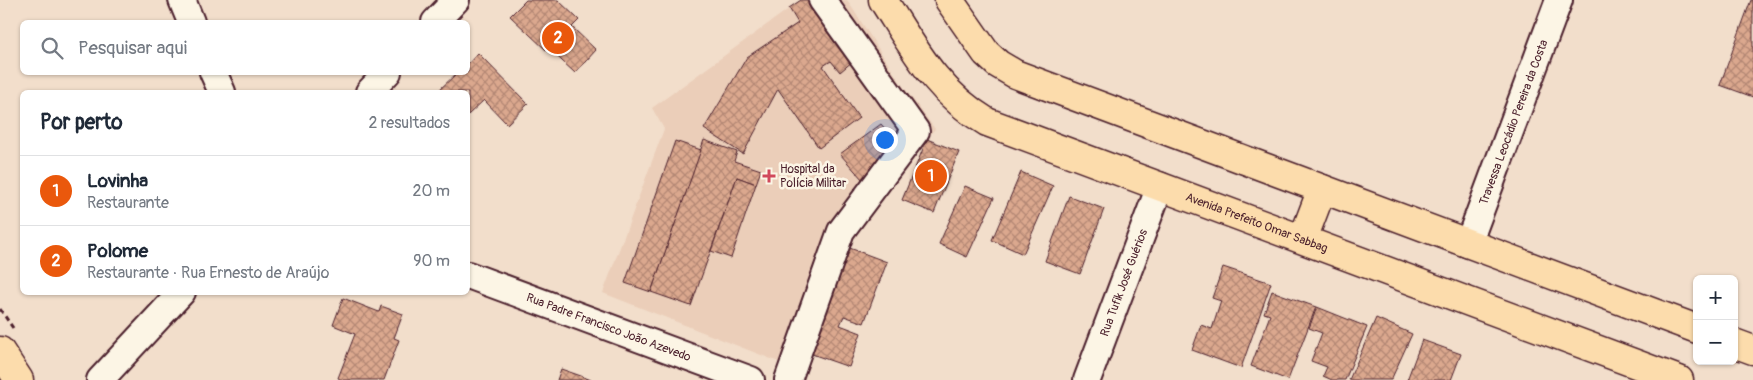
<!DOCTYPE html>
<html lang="pt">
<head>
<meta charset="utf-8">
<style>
	:root { --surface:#fff; --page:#f6f6f7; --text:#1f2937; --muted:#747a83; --line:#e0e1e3; --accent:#ea580c }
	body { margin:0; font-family:Pangolin,sans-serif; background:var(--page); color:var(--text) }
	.controls { position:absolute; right:15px; bottom:15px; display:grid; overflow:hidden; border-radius:8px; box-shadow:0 1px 4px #0004 }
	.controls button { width:45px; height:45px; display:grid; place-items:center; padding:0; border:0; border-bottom:1px solid var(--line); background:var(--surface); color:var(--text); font:25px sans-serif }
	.you { position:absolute; left:884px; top:139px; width:18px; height:18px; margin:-12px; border:4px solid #fff; border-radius:50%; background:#1a73e8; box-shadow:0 0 0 8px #1a73e833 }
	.badge { display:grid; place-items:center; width:32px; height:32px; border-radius:50%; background:var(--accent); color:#fff; font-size:16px; font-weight:700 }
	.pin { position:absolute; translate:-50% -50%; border:2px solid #fff; box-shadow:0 1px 5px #0006 }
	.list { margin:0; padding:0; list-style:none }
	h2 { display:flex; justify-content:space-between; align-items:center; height:65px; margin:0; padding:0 20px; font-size:21px }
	h2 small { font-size:16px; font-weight:400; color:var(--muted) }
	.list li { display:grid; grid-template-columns:32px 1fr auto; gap:15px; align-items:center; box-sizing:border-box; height:70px; padding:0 20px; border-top:1px solid var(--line) }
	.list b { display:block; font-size:19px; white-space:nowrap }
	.list p { margin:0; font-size:16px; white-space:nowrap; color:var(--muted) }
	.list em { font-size:16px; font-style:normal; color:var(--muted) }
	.icon { flex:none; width:28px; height:28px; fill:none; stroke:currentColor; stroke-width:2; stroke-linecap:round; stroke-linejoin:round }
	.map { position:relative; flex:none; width:1753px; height:380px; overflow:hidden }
	.search { position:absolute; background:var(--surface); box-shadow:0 1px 4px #0004; left:20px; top:20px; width:450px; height:55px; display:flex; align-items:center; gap:12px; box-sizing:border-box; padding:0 18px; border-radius:8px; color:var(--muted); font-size:19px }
	.panel { position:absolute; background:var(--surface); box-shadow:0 1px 4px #0004; left:20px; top:90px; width:450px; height:205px; border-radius:8px }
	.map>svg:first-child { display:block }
	.built { fill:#ebceb9 }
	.building { fill:url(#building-cross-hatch); stroke:#4a1f2b }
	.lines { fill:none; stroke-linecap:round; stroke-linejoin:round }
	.minor-casing { stroke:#4a1f2b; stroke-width:30 }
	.major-casing { stroke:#4a1f2b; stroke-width:31 }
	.highway-casing { stroke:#4a1f2b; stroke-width:31 }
	.path { stroke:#4a1f2b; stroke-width:3; stroke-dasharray:5 4; stroke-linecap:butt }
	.minor { stroke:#fcf5e5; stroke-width:26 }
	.major { stroke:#fcdcac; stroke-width:28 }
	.highway { stroke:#fcdcac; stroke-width:28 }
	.poi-dot { fill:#d1495b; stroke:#fcf5e5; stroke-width:2 }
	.labels { text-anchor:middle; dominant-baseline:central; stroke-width:5; stroke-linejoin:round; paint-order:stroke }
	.street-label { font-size:12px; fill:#4a1f2b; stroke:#fcf5e5 }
	.poi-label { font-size:12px; fill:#4a1f2b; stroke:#fcf5e5; text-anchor:start }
</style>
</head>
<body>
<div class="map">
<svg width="1753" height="380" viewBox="0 0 1753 380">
	<defs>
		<pattern id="building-cross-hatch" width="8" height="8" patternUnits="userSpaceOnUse" patternTransform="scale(1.25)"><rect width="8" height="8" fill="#dba88e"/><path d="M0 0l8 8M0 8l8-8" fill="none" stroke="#b48874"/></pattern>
	</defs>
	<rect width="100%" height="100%" fill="#f2decb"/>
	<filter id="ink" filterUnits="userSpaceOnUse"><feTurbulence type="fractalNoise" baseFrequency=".02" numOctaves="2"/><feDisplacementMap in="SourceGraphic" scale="10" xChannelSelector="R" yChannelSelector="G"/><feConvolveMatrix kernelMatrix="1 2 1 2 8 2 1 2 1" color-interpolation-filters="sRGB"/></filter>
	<g filter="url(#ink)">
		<path class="built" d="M801,0H847L902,85L935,129L872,197L847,247L802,371L603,293L664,129L652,108Z"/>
		<g class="building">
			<path d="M526,0H558L579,20L572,27L596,50L575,73L548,48L546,50L510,16Z"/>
			<path d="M801,0H811L853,61L840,72L831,61L823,66L859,118L819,148L778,89L743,154L704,129L747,57L798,23L789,8Z"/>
			<path d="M1751,0H1753V97L1720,85Z"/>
			<path d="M478,53L528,104L507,124L484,100L468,115V92H437L458,72H468V64Z"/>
			<path d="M881,124L900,146L870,188L840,154Z"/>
			<path d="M927,139L959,152L934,213L902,200Z"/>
			<path d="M704,140L737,152L734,161L761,170L756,184L737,177L691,306L651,292Z"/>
			<path d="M675,141L701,150L651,292L625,283Z"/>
			<path d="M1021,172L1053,186L1023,254L992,240Z"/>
			<path d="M737,177L756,184L731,258L711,251Z"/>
			<path d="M965,186L994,198L967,257L939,244Z"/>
			<path d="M1069,196L1104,209L1080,274L1045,261Z"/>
			<path d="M847,247L887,262L864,323L844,316L840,325L861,333L849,367L809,353Z"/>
			<path d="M1223,267L1271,283L1241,368L1192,350L1201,325L1212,329L1221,301L1212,298Z"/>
			<path d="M1272,291L1316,307L1288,380L1251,366L1270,315L1264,313Z"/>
			<path d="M343,298L379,312L381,306L403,314L394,338L399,340L384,380H342L338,378L355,334L333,325Z"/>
			<path d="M1317,307L1367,327L1345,380H1332L1323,376L1327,367L1311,361L1322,333L1309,328Z"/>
			<path d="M1376,318L1412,334L1391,380H1349Z"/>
			<path d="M1422,340L1461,354L1451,380H1407Z"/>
			<path d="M561,369L581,376L591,380H557Z"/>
		</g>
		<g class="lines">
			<defs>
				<g id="minor">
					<path d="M182,0L191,22"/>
					<path d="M435,22L456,0"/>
					<path d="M213,72L222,92"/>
					<path d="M369,92L388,72"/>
					<path id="s1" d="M1468,244L1559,0"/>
					<path id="s2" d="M468,275L751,380"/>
					<path d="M100,380L182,292"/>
					<path d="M788,380L841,231L916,131L822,0"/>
					<path id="s3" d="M1087,380L1160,186"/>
				</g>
				<g id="major">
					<path id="s4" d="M883,0C914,48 936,92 987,122L1679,380"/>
					<path d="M949,0L986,53L998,64L1015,74L1697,329"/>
					<path d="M1303,239L1322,189"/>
					<path d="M1734,343L1753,350"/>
				</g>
				<path id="highway" d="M0,351L19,380"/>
			</defs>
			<use href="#minor" class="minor-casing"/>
			<use href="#major" class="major-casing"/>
			<use href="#highway" class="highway-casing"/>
			<path class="path" d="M0,309L13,328"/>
			<use href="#minor" class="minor"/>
			<use href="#major" class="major"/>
			<use href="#highway" class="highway"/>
		</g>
	</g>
	<path class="poi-dot" d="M766.5 168.5h5v5h5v5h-5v5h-5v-5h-5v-5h5z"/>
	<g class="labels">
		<g class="street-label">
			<text stroke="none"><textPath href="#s1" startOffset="130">Travessa Leocádio Pereira da Costa</textPath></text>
			<text stroke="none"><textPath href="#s4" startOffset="450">Avenida Prefeito Omar Sabbag</textPath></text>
			<text stroke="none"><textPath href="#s3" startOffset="104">Rua Tufik José Guérios</textPath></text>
			<text stroke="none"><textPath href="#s2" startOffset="150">Rua Padre Francisco João Azevedo</textPath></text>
		</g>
		<g class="poi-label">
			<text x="780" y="169">Hospital da<tspan x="780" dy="14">Polícia Militar</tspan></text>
		</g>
	</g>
</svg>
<div class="controls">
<button>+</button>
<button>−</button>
</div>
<div class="you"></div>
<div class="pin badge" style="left:931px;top:176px">1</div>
<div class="pin badge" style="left:558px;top:38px">2</div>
<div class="search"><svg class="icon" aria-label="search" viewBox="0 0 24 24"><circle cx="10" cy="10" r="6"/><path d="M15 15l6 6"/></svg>Pesquisar aqui</div>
<section class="panel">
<h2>Por perto<small>2 resultados</small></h2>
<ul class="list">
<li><span class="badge">1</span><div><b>Lovinha</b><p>Restaurante</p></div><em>20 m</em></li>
<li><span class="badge">2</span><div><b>Polome</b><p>Restaurante · Rua Ernesto de Araújo</p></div><em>90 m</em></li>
</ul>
</section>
</div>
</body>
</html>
